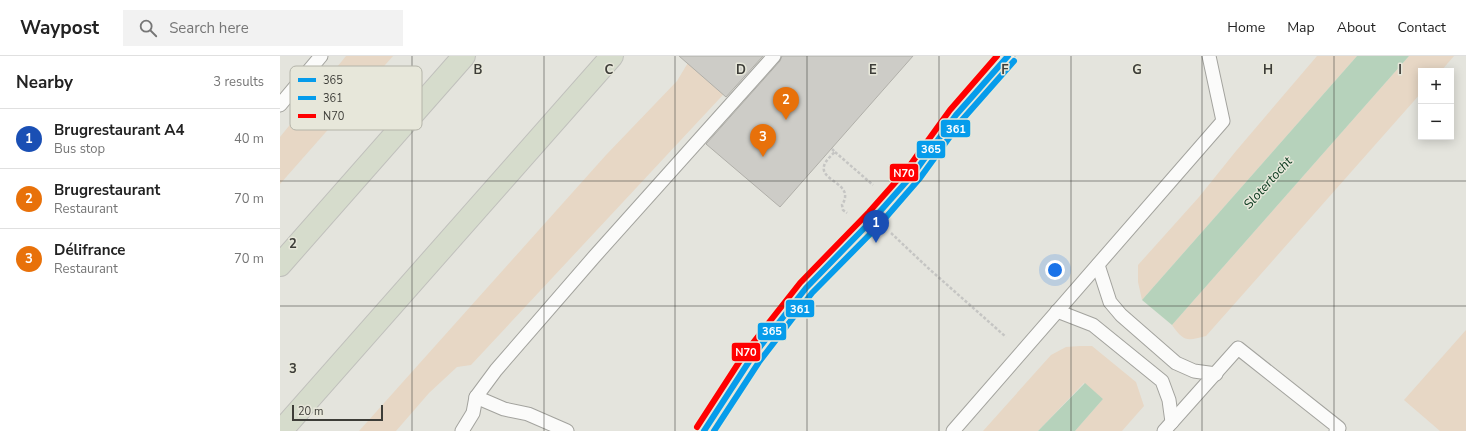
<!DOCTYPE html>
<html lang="en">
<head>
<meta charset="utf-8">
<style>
	:root { --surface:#fff; --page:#f2f2f2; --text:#222; --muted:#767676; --line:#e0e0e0; --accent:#7c3aed }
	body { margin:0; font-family:"Nunito Sans",sans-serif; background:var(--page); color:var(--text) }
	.controls { position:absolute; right:12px; top:12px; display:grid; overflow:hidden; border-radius:0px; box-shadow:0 2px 10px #0003 }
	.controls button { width:36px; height:36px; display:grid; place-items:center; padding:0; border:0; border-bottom:1px solid var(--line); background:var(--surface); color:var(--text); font:20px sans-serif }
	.scale { position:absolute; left:12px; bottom:10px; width:91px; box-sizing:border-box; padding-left:4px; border:2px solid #3d3d38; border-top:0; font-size:11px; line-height:14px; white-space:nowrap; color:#3d3d38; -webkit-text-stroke:3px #e7e7da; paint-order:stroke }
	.you { position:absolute; left:775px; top:214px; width:14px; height:14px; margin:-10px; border:3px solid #fff; border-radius:50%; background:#1a73e8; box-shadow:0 0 0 6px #1a73e833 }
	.badge { display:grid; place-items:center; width:26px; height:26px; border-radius:50%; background:var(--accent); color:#fff; font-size:13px; font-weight:700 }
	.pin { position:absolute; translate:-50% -33px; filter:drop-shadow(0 1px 2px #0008) }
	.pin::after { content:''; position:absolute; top:21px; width:14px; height:12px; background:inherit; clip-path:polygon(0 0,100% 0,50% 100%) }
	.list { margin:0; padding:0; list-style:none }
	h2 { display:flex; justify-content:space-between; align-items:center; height:52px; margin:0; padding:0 16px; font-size:17px }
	h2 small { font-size:13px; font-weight:400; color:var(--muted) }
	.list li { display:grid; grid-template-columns:26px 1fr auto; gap:12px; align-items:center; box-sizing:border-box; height:60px; padding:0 16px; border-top:1px solid var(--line) }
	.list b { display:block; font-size:15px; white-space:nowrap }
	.list p { margin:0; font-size:13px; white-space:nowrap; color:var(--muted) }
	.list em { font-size:13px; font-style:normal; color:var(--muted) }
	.icon { flex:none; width:22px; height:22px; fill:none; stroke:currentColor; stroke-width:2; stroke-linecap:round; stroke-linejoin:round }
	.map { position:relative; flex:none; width:1186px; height:375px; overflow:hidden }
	header { display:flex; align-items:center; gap:24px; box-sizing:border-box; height:56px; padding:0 20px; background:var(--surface); border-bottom:1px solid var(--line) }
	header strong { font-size:19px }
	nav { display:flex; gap:22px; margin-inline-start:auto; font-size:14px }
	.search { width:280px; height:36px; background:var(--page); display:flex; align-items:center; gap:10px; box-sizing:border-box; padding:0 14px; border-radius:0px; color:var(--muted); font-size:15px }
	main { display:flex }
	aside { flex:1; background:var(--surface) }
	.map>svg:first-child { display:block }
	.green { fill:#e7d7c5 }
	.water { fill:#b6d2bb }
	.building { fill:#cdccc7; stroke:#b0afa9 }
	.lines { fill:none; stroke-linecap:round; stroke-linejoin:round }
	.lane-casing { stroke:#a3a39e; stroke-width:15 }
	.highway-casing { stroke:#c0c0bc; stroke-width:24 }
	.path { stroke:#c5c5c3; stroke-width:2.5; stroke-dasharray:3 2; stroke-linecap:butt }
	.lane { stroke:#fbfbfa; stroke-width:13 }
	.highway { stroke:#d6dccc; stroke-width:22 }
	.bus-1-casing { stroke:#e7e7da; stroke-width:9 }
	.bus-2-casing { stroke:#e7e7da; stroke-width:9 }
	.bus-3-casing { stroke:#e7e7da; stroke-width:9 }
	.bus-1 { stroke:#069ceb; stroke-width:6 }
	.bus-2 { stroke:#069ceb; stroke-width:6 }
	.bus-3 { stroke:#f00; stroke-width:6 }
	.grid { fill:none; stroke:#3d3d38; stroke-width:1; stroke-opacity:0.55 }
	.labels { text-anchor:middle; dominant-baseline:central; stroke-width:3; stroke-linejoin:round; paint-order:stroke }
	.water-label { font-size:13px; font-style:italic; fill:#0b3b1f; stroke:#e7e7da }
	.key { fill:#e7e7da; stroke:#b4b4a9; stroke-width:1 }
	.key-label { font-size:11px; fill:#3d3d38 }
	.grid-label { font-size:13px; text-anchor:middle; font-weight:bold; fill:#3d3d38; stroke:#e7e7da; stroke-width:3; stroke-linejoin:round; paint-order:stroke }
	.line-badge { stroke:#e7e7da; stroke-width:1.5 }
	.badge-label { font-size:11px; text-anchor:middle; font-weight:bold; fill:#fff }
</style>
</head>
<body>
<header>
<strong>Waypost</strong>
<div class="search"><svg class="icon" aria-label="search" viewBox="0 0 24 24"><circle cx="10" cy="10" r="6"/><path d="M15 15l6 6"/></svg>Search here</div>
<nav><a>Home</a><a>Map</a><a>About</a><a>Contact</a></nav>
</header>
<main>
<aside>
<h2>Nearby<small>3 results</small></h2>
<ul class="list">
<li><span class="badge" style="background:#1a4fb4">1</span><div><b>Brugrestaurant A4</b><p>Bus stop</p></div><em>40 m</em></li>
<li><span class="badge" style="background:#e8710a">2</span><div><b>Brugrestaurant</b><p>Restaurant</p></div><em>70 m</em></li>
<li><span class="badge" style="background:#e8710a">3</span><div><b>Délifrance</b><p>Restaurant</p></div><em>70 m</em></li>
</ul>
</aside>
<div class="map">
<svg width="1186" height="375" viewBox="0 0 1186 375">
	<rect width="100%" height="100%" fill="#e4e4dd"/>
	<g class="green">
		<path d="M66,0H113L0,128V81Z"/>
		<path d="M412,0L455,26L191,309L177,311L149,337L116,375H79L326,99L397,25Z"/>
		<path d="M1037,0H1077L862,244L858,226V209L919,141L956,95Z"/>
		<path d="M1129,0H1174L1161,15H1141V37L926,280C907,285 904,286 892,269Z"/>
		<path d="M1186,274V375H1160L1124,344Z"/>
		<path d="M800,290H812L856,326L864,350L842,375H795L823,343L804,327L758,375H703L771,299L786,291Z"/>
	</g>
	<g class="water">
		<path d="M1077,0H1129L892,269L862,244Z"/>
		<path d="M805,327L823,343L795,375H758Z"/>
	</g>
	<g class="building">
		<path d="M399,0H483L446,41Z"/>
		<path d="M502,0H633L500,151L426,88L500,5Z"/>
	</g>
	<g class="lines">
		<defs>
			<g id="lane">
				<path d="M0,49L41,0"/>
				<path d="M818,209L830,246L841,259L896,307L914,315L936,318"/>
				<path d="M777,255L813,269L882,325L889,344L892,366"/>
				<path d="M196,341L224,353L248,358L287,375"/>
				<path d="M182,375L193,357L196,341L216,314L314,201L494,0"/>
				<path d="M424,375L472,301L526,232L595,161L634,117L676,59L728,0"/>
				<path d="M673,375L943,65L929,0"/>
				<path d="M884,375L958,292L1059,372L1056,375"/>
			</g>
			<g id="highway">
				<path d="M0,209L184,0"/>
				<path d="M1,375L332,0"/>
			</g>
		</defs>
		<use href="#lane" class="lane-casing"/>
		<use href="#highway" class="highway-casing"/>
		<g class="path">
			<path d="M552,93L555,96C520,126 579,122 562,149L563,154L567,157"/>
			<path d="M555,96L593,129"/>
			<path d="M611,177L647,211L726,281"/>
		</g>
		<use href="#lane" class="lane"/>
		<use href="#highway" class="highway"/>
		<defs>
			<path id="bus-1" d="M424,375L472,301L526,232L595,161L634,117L676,59L728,0"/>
			<path id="bus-2" d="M434,375L479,306L532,237L601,167L640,122L682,64L734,5"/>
			<path id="bus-3" d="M417,371L465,297L520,227L589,156L628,112L670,54L717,0"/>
		</defs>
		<use href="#bus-1" class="bus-1-casing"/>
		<use href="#bus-2" class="bus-2-casing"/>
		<use href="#bus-3" class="bus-3-casing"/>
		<use href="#bus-1" class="bus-1"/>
		<use href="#bus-2" class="bus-2"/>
		<use href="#bus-3" class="bus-3"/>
	</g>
	<path class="grid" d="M132,0V375M264,0V375M395,0V375M527,0V375M659,0V375M791,0V375M922,0V375M1054,0V375M0,125H1186M0,250H1186"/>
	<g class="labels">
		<g class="water-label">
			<text transform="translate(988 127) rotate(-48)">Slotertocht</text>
		</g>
	</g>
	<rect x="10" y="10" width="132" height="64" rx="6" class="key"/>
	<rect x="18" y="22" width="18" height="4" fill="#069ceb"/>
	<rect x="18" y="40" width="18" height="4" fill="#069ceb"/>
	<rect x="18" y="58" width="18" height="4" fill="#f00"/>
	<g class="key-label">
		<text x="43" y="28">365</text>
		<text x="43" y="46">361</text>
		<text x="43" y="64">N70</text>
	</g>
	<g class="grid-label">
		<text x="198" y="18">B</text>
		<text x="329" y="18">C</text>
		<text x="461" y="18">D</text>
		<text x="593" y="18">E</text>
		<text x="725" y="18">F</text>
		<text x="857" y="18">G</text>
		<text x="988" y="18">H</text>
		<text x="1120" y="18">I</text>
		<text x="13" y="192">2</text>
		<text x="13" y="317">3</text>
	</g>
	<g class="line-badge">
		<rect x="660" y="63" width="31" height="19" rx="4" fill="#069ceb"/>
		<rect x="636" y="84" width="30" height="19" rx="4" fill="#069ceb"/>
		<rect x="609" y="107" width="30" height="19" rx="4" fill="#f00"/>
		<rect x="505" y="243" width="30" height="19" rx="4" fill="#069ceb"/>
		<rect x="477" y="266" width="30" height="19" rx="4" fill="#069ceb"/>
		<rect x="451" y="286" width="30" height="20" rx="4" fill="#f00"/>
	</g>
	<g class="badge-label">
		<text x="676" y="77">361</text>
		<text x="651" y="97">365</text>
		<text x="624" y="121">N70</text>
		<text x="520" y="257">361</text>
		<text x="492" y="279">365</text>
		<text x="466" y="300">N70</text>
	</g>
</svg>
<div class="controls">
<button>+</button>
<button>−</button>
</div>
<div class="scale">20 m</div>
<div class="you"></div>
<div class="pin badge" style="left:596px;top:187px;background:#1a4fb4">1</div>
<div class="pin badge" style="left:506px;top:64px;background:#e8710a">2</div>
<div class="pin badge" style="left:483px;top:101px;background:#e8710a">3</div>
</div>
</main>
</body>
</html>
